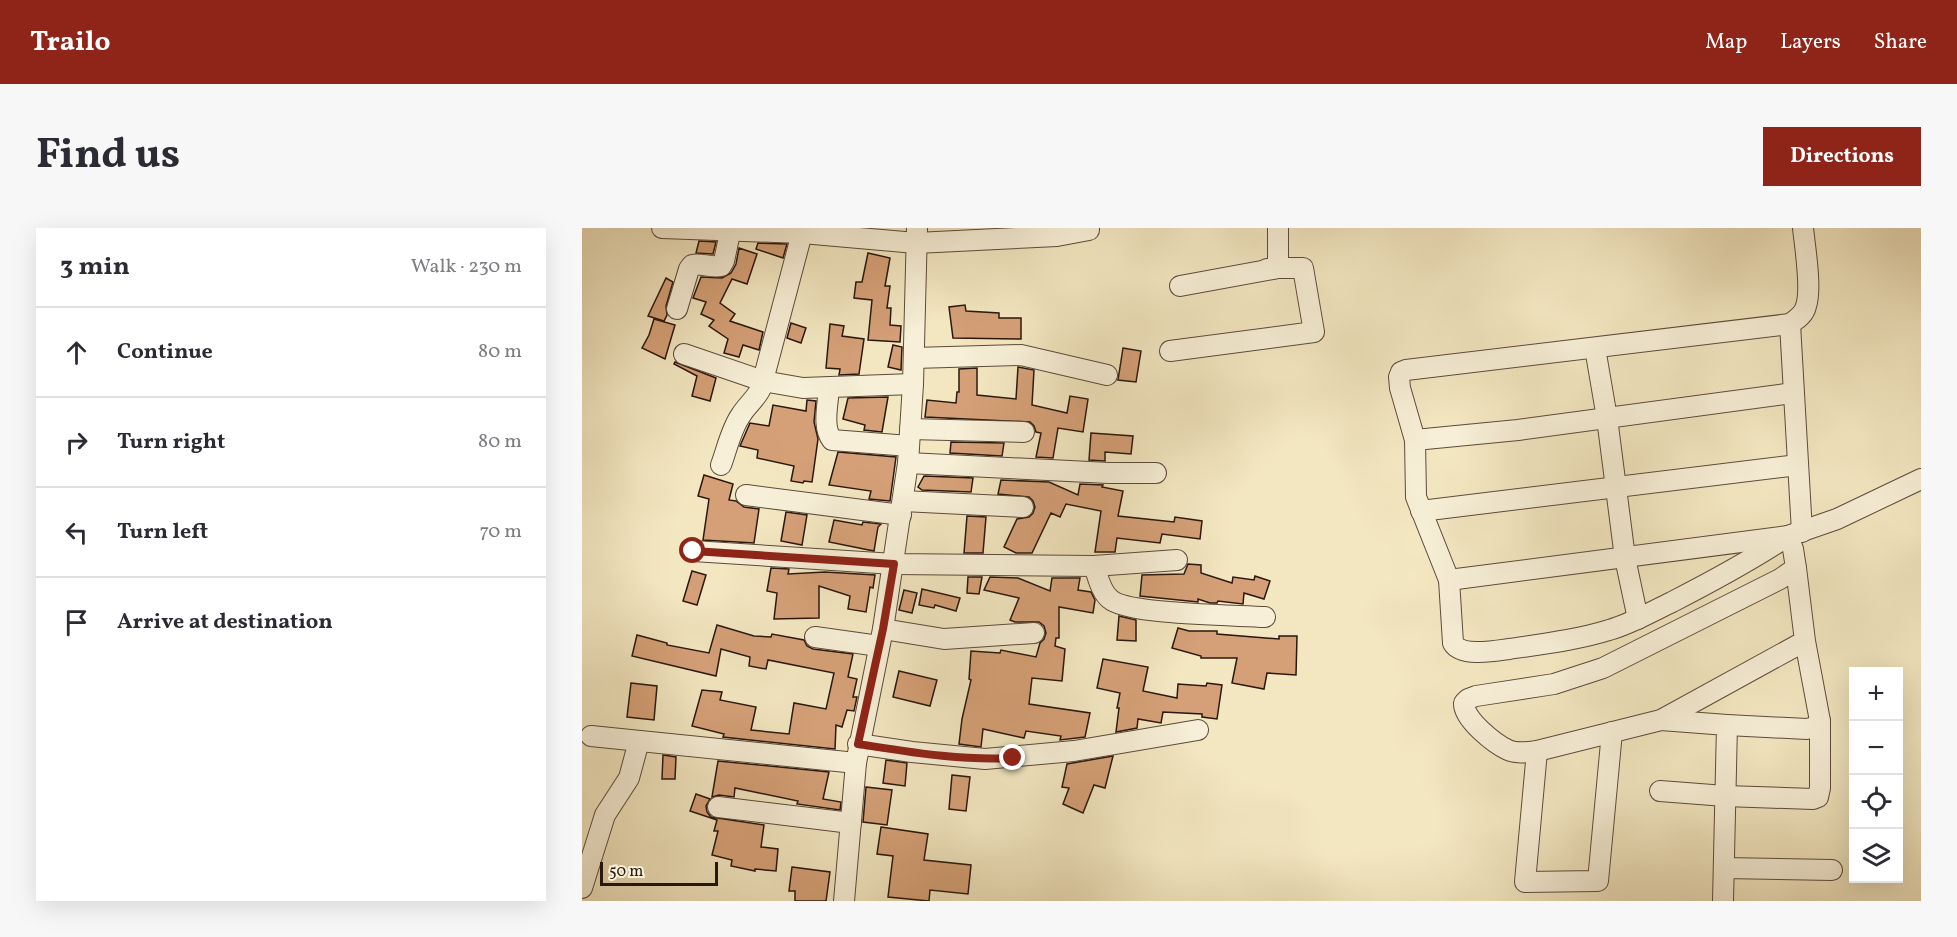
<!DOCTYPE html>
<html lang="en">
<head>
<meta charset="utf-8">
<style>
	:root { --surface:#fff; --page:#f7f7f7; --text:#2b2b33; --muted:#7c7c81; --line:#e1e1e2; --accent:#8f2418 }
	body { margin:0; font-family:Vollkorn,serif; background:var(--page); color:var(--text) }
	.controls { position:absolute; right:18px; bottom:18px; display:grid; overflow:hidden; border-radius:0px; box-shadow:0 6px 24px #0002 }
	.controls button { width:54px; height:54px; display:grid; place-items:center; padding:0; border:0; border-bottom:2px solid var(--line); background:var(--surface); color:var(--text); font:30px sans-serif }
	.scale { position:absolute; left:18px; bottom:15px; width:118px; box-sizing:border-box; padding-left:6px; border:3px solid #2a170e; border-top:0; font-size:16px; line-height:21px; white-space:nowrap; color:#2a170e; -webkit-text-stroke:4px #f7efd7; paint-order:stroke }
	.stop { position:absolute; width:18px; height:18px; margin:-14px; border:4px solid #8f2418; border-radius:50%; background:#fff }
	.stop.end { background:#8f2418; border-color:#fff; box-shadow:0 2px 6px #0008 }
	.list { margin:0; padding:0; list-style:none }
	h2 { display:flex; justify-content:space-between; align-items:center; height:78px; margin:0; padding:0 24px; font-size:26px }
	h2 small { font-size:20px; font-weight:400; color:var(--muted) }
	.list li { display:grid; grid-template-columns:39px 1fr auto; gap:18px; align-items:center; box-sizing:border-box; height:90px; padding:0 24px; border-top:2px solid var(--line) }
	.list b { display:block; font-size:22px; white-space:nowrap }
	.list em { font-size:20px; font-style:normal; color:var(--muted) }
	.icon { flex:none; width:33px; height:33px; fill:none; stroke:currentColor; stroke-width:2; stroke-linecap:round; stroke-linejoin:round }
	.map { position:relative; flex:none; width:1339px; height:673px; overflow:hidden; border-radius:0px }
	header { display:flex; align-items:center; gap:36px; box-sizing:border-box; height:84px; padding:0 30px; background:var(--accent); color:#fff }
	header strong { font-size:28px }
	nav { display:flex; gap:33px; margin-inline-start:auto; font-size:21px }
	.intro { display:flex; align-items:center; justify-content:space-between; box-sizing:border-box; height:144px; padding:0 36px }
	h1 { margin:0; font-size:42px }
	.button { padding:15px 27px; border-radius:0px; background:var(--accent); color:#fff; font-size:21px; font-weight:700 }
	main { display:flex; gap:36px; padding:0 36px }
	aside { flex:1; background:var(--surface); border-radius:0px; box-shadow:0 6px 24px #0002 }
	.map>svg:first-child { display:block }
	.building { fill:#d5a077; stroke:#2a170e; stroke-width:1.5 }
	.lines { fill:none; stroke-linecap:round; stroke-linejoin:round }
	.street-casing { stroke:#5c4b3b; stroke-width:22 }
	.street { stroke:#f7efd7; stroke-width:20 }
	.route { stroke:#8f2418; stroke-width:8 }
</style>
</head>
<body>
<header>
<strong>Trailo</strong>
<nav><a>Map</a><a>Layers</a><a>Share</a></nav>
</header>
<div class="intro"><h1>Find us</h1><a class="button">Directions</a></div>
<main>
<aside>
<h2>3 min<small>Walk · 230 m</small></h2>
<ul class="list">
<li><svg class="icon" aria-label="ahead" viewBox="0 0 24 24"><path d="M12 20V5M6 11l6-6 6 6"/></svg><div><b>Continue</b></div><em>80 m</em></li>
<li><svg class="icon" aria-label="right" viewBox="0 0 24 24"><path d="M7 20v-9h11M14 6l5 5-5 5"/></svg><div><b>Turn right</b></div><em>80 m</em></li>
<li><svg class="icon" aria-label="left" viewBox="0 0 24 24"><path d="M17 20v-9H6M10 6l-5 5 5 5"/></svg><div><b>Turn left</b></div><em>70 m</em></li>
<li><svg class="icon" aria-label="arrive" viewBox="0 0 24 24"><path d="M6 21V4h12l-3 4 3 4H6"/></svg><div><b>Arrive at destination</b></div></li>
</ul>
</aside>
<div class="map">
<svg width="1339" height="673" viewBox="0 0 1339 673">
	<rect width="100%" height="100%" fill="#f3e7c1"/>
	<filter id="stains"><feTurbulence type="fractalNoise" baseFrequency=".00333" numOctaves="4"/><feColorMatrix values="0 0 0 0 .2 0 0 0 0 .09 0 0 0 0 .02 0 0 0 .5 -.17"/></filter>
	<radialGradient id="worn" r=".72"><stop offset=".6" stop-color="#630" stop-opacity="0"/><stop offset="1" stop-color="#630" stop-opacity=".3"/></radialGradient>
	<g class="building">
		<path d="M117,13L134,14L131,26L114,25Z"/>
		<path d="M176,15L205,16L201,30L174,21Z"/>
		<path d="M157,20L175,26L165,56L150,51L138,75L153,86L148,93L181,104L177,122L161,117L157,129L142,125L146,111L127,98L132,92L119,86L124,74L111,70L119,49L140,50L149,45L154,36Z"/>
		<path d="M286,25L308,30L303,58H308L305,80H309L308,97L319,98L318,114L286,112L290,72L272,70L274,54H280Z"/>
		<path d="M84,50L91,54L84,78L85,87L82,93L66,88Z"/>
		<path d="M383,77L384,83L417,85V90H439V111L371,110L367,79Z"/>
		<path d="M72,91L93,97L83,131L60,120L67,107Z"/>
		<path d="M209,95L224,100L219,115L205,110Z"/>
		<path d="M248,96L262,98L260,108L282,111L277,146L257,147L258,141L244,140Z"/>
		<path d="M311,117L320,119L319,142L306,139Z"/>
		<path d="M541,120L559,123L554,154L536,152Z"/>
		<path d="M93,134L134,150L128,173L110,168L115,148L92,136Z"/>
		<path d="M436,139L452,142L450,177L485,185L488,168L506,171L501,204L476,200L471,230L454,229L459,205L454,204L452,198L448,194L343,189L345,172L374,175L375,164H377V141L395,140V167L434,171Z"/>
		<path d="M306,169L300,204L282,202L283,197L261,191L266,170Z"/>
		<path d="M225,172L234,173L232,194L236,211L230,254L222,253L221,255L209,253L212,238L175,230L176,222L158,218L168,195L187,198L191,177L224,183Z"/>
		<path d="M509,205L551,208L549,226L523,224V233L507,232Z"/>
		<path d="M369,214L422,215L420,228L368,225Z"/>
		<path d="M256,224L314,229L308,273L287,271L289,263L247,257Z"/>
		<path d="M122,247L151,256L147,272L154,273L162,279L177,281L172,315L121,312L127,271L116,268Z"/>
		<path d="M342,248L391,250L389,264L340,262L336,259Z"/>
		<path d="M419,252L467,254L496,267L498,256L521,257L520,259L541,263L536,288L592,294L593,289L620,293L618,311L580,306L578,315L535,310L533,324H513L519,283L484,276L478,289L469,285L450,325H434L422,319L435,291L447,289L451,285L453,279L451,273L447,269L416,266Z"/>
		<path d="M204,284L225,287L220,317L199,313Z"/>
		<path d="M385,288L404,289L401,325H382Z"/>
		<path d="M252,292L280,297L281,294L299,296L296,299L292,323L247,314Z"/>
		<path d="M606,336L619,337V345L650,355L651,349L672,352L673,348L688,353L682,371L662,365L661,376L636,373L635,375H628L616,371V374L558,368L560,347L602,346Z"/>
		<path d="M189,340L207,341L206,346L243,344L293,347L291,360L288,359L284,384L266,381L268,368L237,358V390L192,391L195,365L185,363Z"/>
		<path d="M110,343L124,347L115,377L101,373Z"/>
		<path d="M386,349H400L397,366L385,365Z"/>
		<path d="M408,349L436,350L468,363L470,350H498L496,362L509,364L513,372L511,385L477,379V410H474L473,418L483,421L480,453L450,450L447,476L508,485L503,509L478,512L479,508L444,503L442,510L401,501L399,519L377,516L380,491L389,452L387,451L389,423L418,425L419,422L454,429L458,415L462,411L464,405L462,398L457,394H433L428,392L437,370L402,362Z"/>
		<path d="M340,361L378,370L374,383L353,377L352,380L337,377Z"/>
		<path d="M322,362L335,365L330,385L317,382Z"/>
		<path d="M537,388L554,392V413L535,412Z"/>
		<path d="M135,397L172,408L189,409L190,406L222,412L225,418L231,421L271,426L266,449L275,451L271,469H275L272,483L265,482L260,499L254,497L253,521L141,509L142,506L110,498L120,462L140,464L138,472L174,479L169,502L207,506L212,475L244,481L252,445L186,432L184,441L167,438L168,429L139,421L134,448L50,428L55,407L85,415V417L127,425Z"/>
		<path d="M596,400L607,403H635V406L697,411V408H715L714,447L685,445L682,461L650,455L655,430H619V428L590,420Z"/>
		<path d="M521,431L566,439L561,463L595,470L596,456L624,458L625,455L640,457L635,491L620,489V486L581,484L579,495L556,491L555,500L534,504L537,480H535L538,465L515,460Z"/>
		<path d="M317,443L355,452L348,478L311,469Z"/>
		<path d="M49,455L75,458L72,492L45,489Z"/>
		<path d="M81,527L94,529L93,551H80Z"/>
		<path d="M531,528L523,560L512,557L501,585L481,576L487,560L480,559L485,536Z"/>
		<path d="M304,532L325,535L323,558L301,555Z"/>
		<path d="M136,533L247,544L241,571L259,574L258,582L215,576L216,573L153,560L152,569L137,567L130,569Z"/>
		<path d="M370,547L388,549L384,583L367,581Z"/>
		<path d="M284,559L310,562L305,597L281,594Z"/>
		<path d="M114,566L128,571L124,578L125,584L129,589L182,597L179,619L196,621L194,643L173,641V643L149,638L150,632L130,627L136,603H132L135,592L108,583Z"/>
		<path d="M299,599L346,606L342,632L389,637L386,666L348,662L347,673L306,669L311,628L295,626Z"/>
		<path d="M210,639L248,644L244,673H213V663H207Z"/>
	</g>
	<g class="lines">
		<defs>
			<g id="street">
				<path d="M80,0L220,5L334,15L475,8L507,2V0"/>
				<path d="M685,41L696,40V0"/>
				<path d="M95,81L107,41L110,37C120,35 129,40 139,38L142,33L149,0"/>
				<path d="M1208,96L824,142L819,144L817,149L818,160L833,212L834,269L867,352L871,415C879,429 913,423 927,421C960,416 995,412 1027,402C1049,396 1069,384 1090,374C1129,354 1168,333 1206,308L1211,321L1214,340"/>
				<path d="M1013,120L1025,190L1043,330L1056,391"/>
				<path d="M588,123L732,104L721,40H696L598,58"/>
				<path d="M102,126L181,153L221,160L331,156"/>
				<path d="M332,130L439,127L525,147"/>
				<path d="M247,160C246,176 240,199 250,212L327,218"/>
				<path d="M328,201L442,204"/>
				<path d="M833,212L936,202L1211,165"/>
				<path d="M326,235L527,245H574"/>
				<path d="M139,237C145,221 149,201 159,187C165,177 174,171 179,160L220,5"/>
				<path d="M164,267L319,287"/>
				<path d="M321,273L441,279"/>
				<path d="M839,283L1216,237"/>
				<path d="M1220,304L1208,96C1215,91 1222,87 1224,78C1230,61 1223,20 1221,0"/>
				<path d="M111,323L312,336L512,338C516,349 519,364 528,371C545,387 654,387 683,389"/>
				<path d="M512,338L595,332"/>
				<path d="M867,352L1206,308L1255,291L1339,251"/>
				<path d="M301,401L362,411L452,405"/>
				<path d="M233,409L297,418"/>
				<path d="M1079,492L1145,497L1141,673"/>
				<path d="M1145,497L1225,501L1232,499L1238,493L1223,413L1214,340L1198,351L1021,440L972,456L894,468L886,471L882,475C881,491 913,516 926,522C935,526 946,524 955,523L1079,492L1223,413"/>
				<path d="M9,508L274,535"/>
				<path d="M276,516L330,524L403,531L492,523L616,502"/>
				<path d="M955,523L943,654L1016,653L1030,504"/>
				<path d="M1078,563L1143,568L1231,571L1236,569L1238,560V493"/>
				<path d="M136,579L269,595"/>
				<path d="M1142,640L1250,642"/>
				<path d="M0,660L23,587L47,550L57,513"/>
				<path d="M262,673L274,535L301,401L326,235L331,156L335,0"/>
			</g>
		</defs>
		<use href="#street" class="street-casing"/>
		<use href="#street" class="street"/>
	</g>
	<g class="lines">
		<path class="route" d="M111,323L312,336L301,401L276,516C328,524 379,533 431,530"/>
	</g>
	<rect width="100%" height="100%" filter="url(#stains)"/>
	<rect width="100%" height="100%" fill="url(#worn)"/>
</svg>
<div class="controls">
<button>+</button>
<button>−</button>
<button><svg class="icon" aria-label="locate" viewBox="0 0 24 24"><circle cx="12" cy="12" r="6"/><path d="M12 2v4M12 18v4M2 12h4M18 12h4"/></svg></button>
<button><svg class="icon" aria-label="layers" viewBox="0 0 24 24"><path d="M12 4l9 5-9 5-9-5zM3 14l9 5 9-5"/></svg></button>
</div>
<div class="scale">50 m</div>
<div class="stop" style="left:111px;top:323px"></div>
<div class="stop end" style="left:431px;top:530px"></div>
</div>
</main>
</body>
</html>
